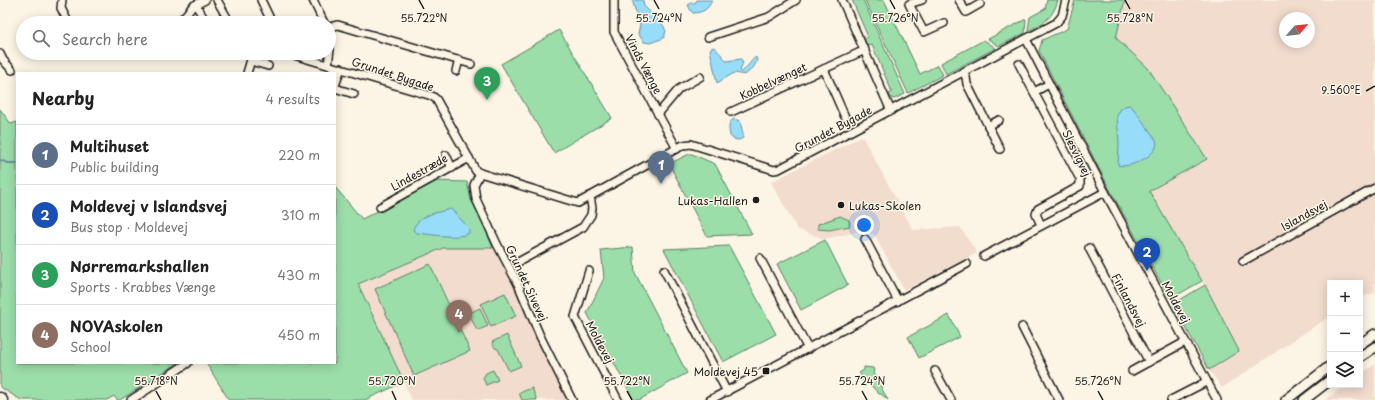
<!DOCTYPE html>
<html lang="en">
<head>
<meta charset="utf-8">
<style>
	:root { --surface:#fff; --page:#f2f2f2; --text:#222; --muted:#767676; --line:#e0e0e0; --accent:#2563eb }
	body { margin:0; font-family:"Playpen Sans",sans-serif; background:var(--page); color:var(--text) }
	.controls { position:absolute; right:12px; bottom:12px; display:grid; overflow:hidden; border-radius:0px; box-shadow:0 2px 10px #0003 }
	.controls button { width:36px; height:36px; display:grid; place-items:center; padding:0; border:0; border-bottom:1px solid var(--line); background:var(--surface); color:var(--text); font:20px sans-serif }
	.compass { position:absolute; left:1279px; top:12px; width:36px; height:36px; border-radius:50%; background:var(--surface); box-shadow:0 2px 10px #0003; rotate:62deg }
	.you { position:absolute; left:864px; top:225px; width:14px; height:14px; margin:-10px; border:3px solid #fff; border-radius:50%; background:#1a73e8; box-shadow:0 0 0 6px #1a73e833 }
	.badge { display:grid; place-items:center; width:26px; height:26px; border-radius:50%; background:var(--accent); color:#fff; font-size:13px; font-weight:700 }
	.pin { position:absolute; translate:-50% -33px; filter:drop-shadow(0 1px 2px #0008) }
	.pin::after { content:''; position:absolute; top:21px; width:14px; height:12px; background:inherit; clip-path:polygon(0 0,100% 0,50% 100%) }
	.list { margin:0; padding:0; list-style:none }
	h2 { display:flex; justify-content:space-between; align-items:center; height:52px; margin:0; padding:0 16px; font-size:17px }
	h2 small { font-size:13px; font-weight:400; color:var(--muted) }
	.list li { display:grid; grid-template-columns:26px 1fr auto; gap:12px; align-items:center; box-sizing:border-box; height:60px; padding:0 16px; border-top:1px solid var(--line) }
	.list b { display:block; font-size:15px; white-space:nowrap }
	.list p { margin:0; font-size:13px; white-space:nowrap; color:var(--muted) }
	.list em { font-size:13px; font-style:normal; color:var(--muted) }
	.icon { flex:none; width:22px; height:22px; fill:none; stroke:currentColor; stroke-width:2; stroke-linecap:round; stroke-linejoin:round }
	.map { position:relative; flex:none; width:1375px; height:400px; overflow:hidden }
	.search { position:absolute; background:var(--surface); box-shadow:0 2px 10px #0003; left:16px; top:16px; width:320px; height:44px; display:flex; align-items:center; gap:10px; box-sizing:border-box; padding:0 14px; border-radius:22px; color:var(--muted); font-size:15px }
	.panel { position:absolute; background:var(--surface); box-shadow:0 2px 10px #0003; left:16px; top:72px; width:320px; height:292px; border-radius:0px }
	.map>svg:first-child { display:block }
	.built { fill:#f2dcce; fill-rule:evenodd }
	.green { fill:#9bdeaa; stroke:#5c7d63 }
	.water { fill:#97dcf9; stroke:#668fa1 }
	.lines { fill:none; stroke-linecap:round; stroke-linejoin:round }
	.stream { stroke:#668fa1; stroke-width:2 }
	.minor-casing { stroke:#1c1c1c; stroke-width:10 }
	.tertiary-casing { stroke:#1c1c1c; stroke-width:12 }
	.secondary-casing { stroke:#1c1c1c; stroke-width:13 }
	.minor { stroke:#fcf5e5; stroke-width:7 }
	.tertiary { stroke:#fcf5e5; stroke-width:9 }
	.secondary { stroke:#fcf5e5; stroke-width:10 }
	.ticks { fill:none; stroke:#1c1c1c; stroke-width:1.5 }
	.poi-dot { fill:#1c1c1c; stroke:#fcf5e5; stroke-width:1.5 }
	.labels { text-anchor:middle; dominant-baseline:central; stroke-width:3; stroke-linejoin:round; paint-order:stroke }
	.street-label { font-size:11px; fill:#1c1c1c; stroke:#fcf5e5 }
	.poi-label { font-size:11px; fill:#1c1c1c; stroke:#fcf5e5; text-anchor:end }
	.ticks-label { font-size:10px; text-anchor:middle; fill:#1c1c1c; stroke:#fcf5e5; stroke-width:3; stroke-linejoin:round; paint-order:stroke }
</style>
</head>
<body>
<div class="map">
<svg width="1375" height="400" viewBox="0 0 1375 400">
	<rect width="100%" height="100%" fill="#fcf5e5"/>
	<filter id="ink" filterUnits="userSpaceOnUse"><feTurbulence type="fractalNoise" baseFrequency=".025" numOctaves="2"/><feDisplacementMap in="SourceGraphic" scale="8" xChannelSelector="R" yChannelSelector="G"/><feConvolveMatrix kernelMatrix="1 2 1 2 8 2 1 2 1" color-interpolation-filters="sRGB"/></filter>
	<g filter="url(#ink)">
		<g class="built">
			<path d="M1125,0H1375V293L1360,297V283H1330V316L1222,388L1209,370L1239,351L1202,281L1149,191L1206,160L1116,38ZM1285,18H1309V42H1285Z"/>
			<path d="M862,136L913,230L960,227L977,253L904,290L874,234L860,231L824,239L797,229L771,182Z"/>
			<path d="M443,248H497L567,400H412L358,284Z"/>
			<path d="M1375,364V400H1325L1346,385H1360V375Z"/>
		</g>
		<g class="green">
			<path d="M852,0H863L905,94L894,99L891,98L889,94L892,92L872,45L867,46L864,39L868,37Z"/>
			<path d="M865,0H884L920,74L938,65L943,75L908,93Z"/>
			<path d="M1047,0H1058C1053,18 1044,23 1028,31L1030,17L1045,9Z"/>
			<path d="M1075,0H1125L1116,38L1148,68L1207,159L1149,191L1202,281L1179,294L1169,297L1109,188L1039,51L1042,40L1067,29Z"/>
			<path d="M1026,19L1025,33L999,46L988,39Z"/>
			<path d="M559,30L612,118L554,153L501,64Z"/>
			<path d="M984,40L996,48L946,74L941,63Z"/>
			<path d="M0,109L11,124L17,122V363H178L120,400H117L114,396L107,400H21L0,387Z"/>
			<path d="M689,154H692L715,164L752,234L707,236L669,164Z"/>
			<path d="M436,181L467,182L471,200L481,218L493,248H443L358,284L404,382L365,400H229L206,363H335V187L362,219Z"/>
			<path d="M840,216L849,220L850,226L829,230L818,229V224Z"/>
			<path d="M825,240L848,285L801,310L777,264Z"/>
			<path d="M729,246L776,334L723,362L664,249Z"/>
			<path d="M633,247L635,273L687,373L639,400H634L587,313L604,278L601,250Z"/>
			<path d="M430,264L470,351L414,376L375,289Z"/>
			<path d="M1205,285L1239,351L1209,370L1173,304Z"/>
			<path d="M505,293L516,316L491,327L481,304Z"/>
			<path d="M480,308L488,326L477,331L469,313Z"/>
			<path d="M949,315L960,337L919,358L908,337Z"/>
			<path d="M507,335L521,366L509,371L498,349L495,348L492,342Z"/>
			<path d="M864,367L873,368L874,370L873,373L888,400L881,394H879L866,380L862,381L860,379L861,375L859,373L864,370Z"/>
			<path d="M493,370L498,380L486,385L483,378L486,373Z"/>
			<path d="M532,388L537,400H522L519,393Z"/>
		</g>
		<g class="water">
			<path d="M632,0H643L644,6L663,25L666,31L664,38L650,43L644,42L638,34L640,25Z"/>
			<path d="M697,0H712C709,9 702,13 693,13L691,11L688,5L691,3H695Z"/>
			<path d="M715,47C718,53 723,55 726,61L741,59L743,62L740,71L742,72C747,68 750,61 756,57L757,61L753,68L745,75L734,73L717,83L710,50L711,48Z"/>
			<path d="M1129,105L1134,109L1156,140C1157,143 1157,146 1155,149C1150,158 1128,169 1118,165L1119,144L1117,116L1120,110L1125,106Z"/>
			<path d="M734,119L740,121L743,134V138L739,140L733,139L730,136C729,129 727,122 734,119Z"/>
			<path d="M451,209L469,228V233C458,240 430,234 417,233L413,230C417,215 439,212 451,209Z"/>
		</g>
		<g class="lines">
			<path class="stream" d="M0,160L8,163H17"/>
			<defs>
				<g id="minor">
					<path d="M62,0L61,8L68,22"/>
					<path d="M217,0L230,23"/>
					<path d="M261,0L272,23"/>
					<path d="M313,0L324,23"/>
					<path d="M614,0V32L677,149"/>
					<path d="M842,0L891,111"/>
					<path d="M922,0L909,4L924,32L944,23"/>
					<path d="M959,0L966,12L980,4"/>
					<path d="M196,5L203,17"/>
					<path d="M173,23L183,18L193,6L205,0"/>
					<path d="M329,27L338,25L471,64"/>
					<path d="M708,37L769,17L796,0"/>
					<path d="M1026,39L1105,192L1217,400"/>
					<path d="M287,53L432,96L436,99L476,171L480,173L578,203L683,145L691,144L774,170L779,169L1056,23L1062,16L1066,0"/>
					<path d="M0,54L3,60L12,70"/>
					<path d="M251,61L268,66"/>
					<path d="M1019,64L1080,179V186L1038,209L1036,214L1041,225"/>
					<path d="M328,65L330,49L329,39"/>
					<path d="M824,69L845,117"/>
					<path d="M456,71L459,60"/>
					<path d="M963,72L966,77L967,84L1000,149"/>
					<path d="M247,73L253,53"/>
					<path d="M335,86L341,68"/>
					<path d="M335,88L354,94"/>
					<path d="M1034,92L1049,84"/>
					<path d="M731,112L865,50"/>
					<path d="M658,114L679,89L700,77"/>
					<path d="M988,126L999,120"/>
					<path d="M446,155L452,168"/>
					<path d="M480,173L474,185L476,199L497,244L518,284L540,336L572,400"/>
					<path d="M380,207L469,158"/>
					<path d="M865,239L898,301"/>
					<path d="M1089,248L1149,362"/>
					<path d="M984,256L1105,192"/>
					<path d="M760,258L808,349"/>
					<path d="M520,261L583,227L591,215L592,208L590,196"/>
					<path d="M1243,261L1375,188"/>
					<path d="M664,270L727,392"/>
					<path d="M589,271L575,317L618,400"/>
					<path d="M1022,327L1059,400"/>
					<path d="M935,371L951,400"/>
					<path d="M1132,371L1185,342"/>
					<path d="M131,400L188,363"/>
					<path d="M710,400L967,264"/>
					<path d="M1171,400L1206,382"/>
				</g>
				<g id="tertiary">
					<path d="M1360,344L1375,334"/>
					<path d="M1360,357L1375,347"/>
					<path d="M1286,400L1330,366"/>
					<path d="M1304,400L1330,380"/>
				</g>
				<path id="secondary" d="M0,398L2,400"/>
			</defs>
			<use href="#minor" class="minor-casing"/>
			<use href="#tertiary" class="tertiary-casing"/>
			<use href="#secondary" class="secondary-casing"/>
			<use href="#minor" class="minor"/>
			<use href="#tertiary" class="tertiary"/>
			<use href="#secondary" class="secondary"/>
		</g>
	</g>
	<path class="ticks" d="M419,0L424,9M654,0L659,9M890,0L895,9M1125,0L1130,9M1366,91L1375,86M156,391L161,400M392,391L396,400M627,391L632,400M862,391L867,400M1098,391L1103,400"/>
	<g class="poi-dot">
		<circle cx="756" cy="200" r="4"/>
		<circle cx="841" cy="205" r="4"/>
		<rect x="762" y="367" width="8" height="8" rx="2"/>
	</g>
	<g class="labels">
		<g class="street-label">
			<text transform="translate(644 64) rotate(62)">Vinds Vænge</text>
			<text transform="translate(393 74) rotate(18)">Grundet Bygade</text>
			<text transform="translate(773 81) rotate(-25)">Kobbelvænget</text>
			<text transform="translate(833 129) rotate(-28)">Grundet Bygade</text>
			<text transform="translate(1077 153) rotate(64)">Slesvigvej</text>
			<text transform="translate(419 172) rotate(-29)">Lindestræde</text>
			<text transform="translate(1304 215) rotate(-29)">Islandsvej</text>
			<text transform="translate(527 283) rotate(65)">Grundet Sivevej</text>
			<text transform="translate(1129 300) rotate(62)">Finlandsvej</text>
			<text transform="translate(1176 302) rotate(62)">Moldevej</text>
			<text transform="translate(600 342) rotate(62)">Moldevej</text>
		</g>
		<g class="poi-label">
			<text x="748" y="200">Lukas-Hallen</text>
			<text x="849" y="205" text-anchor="start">Lukas-Skolen</text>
			<text x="758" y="371">Moldevej 45</text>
		</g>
	</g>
	<g class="ticks-label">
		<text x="424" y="22">55.722°N</text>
		<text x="659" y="22">55.724°N</text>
		<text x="895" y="22">55.726°N</text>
		<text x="1130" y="22">55.728°N</text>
		<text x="1341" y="94">9.560°E</text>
		<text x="156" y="385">55.718°N</text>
		<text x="392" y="385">55.720°N</text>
		<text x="627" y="385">55.722°N</text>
		<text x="862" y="385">55.724°N</text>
		<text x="1098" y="385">55.726°N</text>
	</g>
</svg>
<div class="controls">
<button>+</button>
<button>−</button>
<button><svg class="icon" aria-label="layers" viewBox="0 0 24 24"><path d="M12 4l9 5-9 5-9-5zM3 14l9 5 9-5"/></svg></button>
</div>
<svg class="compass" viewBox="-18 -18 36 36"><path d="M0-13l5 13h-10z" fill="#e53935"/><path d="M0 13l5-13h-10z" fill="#767676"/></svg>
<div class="you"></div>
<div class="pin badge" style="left:661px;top:184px;background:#5c6f8a">1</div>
<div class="pin badge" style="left:1147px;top:271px;background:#1a4fb4">2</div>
<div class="pin badge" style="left:487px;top:100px;background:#2e9e5b">3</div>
<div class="pin badge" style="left:459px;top:333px;background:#8d6e63">4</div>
<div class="search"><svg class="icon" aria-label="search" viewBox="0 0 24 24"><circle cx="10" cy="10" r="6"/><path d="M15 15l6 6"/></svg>Search here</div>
<section class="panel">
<h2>Nearby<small>4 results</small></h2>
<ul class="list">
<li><span class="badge" style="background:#5c6f8a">1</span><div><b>Multihuset</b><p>Public building</p></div><em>220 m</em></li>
<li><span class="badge" style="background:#1a4fb4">2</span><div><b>Moldevej v Islandsvej</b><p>Bus stop · Moldevej</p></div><em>310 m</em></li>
<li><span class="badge" style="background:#2e9e5b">3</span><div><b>Nørremarkshallen</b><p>Sports · Krabbes Vænge</p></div><em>430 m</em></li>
<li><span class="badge" style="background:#8d6e63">4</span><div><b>NOVAskolen</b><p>School</p></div><em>450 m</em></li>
</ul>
</section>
</div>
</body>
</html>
